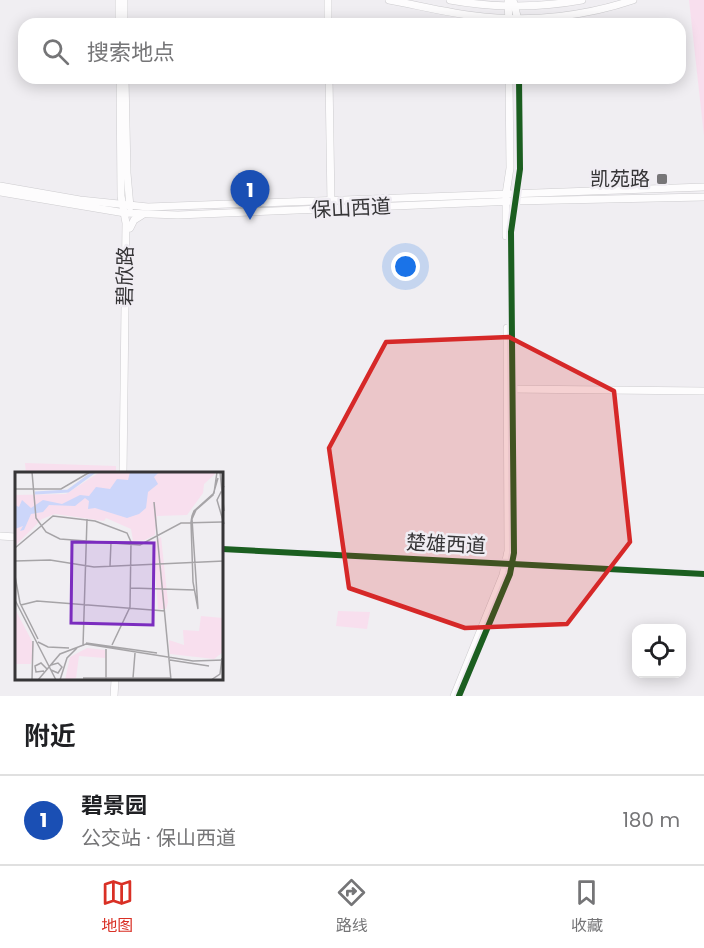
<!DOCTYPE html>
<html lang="zh">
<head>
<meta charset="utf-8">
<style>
	:root { --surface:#fff; --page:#f2f2f2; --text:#202124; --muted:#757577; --line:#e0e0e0; --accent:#d93025 }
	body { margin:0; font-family:Poppins,"Noto Sans SC",sans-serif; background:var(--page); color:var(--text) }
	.controls { position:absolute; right:18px; bottom:18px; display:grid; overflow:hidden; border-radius:12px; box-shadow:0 3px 15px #0003 }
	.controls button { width:54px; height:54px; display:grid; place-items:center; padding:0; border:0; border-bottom:2px solid var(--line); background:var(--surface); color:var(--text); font:30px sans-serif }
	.you { position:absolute; left:406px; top:267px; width:21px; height:21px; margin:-15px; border:4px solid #fff; border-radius:50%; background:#1a73e8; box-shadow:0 0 0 9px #1a73e833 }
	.badge { display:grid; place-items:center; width:39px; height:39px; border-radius:50%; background:var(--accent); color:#fff; font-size:20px; font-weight:700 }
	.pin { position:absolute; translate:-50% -50px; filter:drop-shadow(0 2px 3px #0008) }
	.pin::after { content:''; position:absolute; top:32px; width:21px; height:18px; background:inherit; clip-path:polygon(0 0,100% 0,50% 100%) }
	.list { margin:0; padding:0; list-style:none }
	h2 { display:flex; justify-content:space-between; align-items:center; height:78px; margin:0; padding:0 24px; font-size:26px }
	h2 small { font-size:20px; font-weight:400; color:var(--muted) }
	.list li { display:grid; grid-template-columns:39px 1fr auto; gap:18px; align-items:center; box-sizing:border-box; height:90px; padding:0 24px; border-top:2px solid var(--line) }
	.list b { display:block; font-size:22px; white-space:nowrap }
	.list p { margin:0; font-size:20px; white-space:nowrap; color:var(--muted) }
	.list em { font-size:20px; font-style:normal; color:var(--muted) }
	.icon { flex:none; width:33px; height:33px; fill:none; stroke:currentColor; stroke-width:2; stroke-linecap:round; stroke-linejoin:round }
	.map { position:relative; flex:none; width:704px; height:696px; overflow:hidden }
	.search { position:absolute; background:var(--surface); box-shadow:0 3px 15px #0003; left:18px; right:18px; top:18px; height:66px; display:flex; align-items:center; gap:15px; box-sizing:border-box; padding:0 21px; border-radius:18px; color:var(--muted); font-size:22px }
	.sheet { height:168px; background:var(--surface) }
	nav { display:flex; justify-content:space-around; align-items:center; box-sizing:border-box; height:84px; border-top:2px solid var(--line); background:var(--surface); font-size:16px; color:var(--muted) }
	nav a { display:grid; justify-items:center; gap:3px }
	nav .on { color:var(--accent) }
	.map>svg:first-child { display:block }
	.green { fill:#f8dfee }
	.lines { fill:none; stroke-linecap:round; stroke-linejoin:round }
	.secondary-casing { stroke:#cdcccf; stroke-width:8 }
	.secondary { stroke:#fdfcfd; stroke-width:7 }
	.cycleway-casing { stroke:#f0edf3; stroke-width:10 }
	.cycleway { stroke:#1b5e20; stroke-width:6 }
	.marked { fill:#d62828; fill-opacity:0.2; stroke:#d62828; stroke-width:4.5; stroke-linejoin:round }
	.poi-dot { fill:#777678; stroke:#f0edf3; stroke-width:2 }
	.labels { text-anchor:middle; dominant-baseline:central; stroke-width:5; stroke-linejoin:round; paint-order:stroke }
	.poi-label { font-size:20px; fill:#363537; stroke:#f0edf3; text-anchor:end }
	.street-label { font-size:20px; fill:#363537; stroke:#f0edf3 }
	.inset-river { fill:none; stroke:#ccd6fa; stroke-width:3 }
	.inset-road { fill:none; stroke:#a6a4a7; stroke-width:1.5 }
	.view { fill:#7b2cbf; fill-opacity:0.15; stroke:#7b2cbf; stroke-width:3 }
	.inset-edge { fill:none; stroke:#363537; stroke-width:3 }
</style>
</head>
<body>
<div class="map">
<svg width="704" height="696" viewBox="0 0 704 696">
	<rect width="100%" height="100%" fill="#f0eef2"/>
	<g class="green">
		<path d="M689,0H704V136Z"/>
		<path d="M25,463L116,466V474H26Z"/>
		<path d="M338,611L370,612L367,629L336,626Z"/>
	</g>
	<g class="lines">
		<defs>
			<g id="secondary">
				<path d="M119,0V24"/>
				<path d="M124,0V24"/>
				<path d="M328,0V24"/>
				<path d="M389,0C421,6 452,14 484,17C533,22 586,16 633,0"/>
				<path d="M450,0C494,8 538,8 582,0"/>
				<path d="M508,0L509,24"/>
				<path d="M513,0L519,24"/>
				<path d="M120,78L121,196L126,223L123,474"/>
				<path d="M125,78L127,173L130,207"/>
				<path d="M329,78L331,204"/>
				<path d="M0,186L80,200L148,207L704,187"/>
				<path d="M0,192L125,213L178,215L514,201L704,197"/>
				<path d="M130,228L134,220L142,215"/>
				<path d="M506,236V194L510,168L509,78"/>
				<path d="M510,389L704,391"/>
				<path d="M0,536L16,537"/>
				<path d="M222,549L704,574"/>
				<path d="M114,696L115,680"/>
				<path d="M454,696L503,575L508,551L507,328"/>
				<path d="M459,696L510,574L514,553L511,232L520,169L519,78"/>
			</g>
		</defs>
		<use href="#secondary" class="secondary-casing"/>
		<use href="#secondary" class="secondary"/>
		<defs>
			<g id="cycleway">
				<path d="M222,549L704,574"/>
				<path d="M459,696L510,574L514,553L511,232L520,169L519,78"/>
			</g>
		</defs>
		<use href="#cycleway" class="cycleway-casing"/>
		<use href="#cycleway" class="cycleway"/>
	</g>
	<path class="marked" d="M509,337L614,391L630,542L567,624L465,628L349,588L329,448L386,342Z"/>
	<rect class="poi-dot" x="656" y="173" width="12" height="12" rx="3"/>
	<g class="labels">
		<g class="poi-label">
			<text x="650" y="179">凯苑路</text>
		</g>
		<g class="street-label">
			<text transform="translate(351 208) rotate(-3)">保山西道</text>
			<text transform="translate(125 276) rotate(-89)">碧欣路</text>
			<text transform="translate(446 544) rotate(3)">楚雄西道</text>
		</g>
	</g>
	<g transform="translate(15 472)">
		<rect width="208" height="208" fill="#f0eef2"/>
		<path d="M85,0H200V2L189,12L188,21L172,43L142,44L140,63L130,68L118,69L116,57L91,46L89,49L40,42L27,47L0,74V23L51,22ZM146,65L153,130L151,137H143L138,71ZM0,137L19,173L16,192H0ZM186,144L208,146V180L199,187L155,182L154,168L169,173L168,158L184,159ZM72,176L90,178V186L64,184L61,206L50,208L55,185Z" fill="#f8dfee"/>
		<path d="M115,0H144L139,5L143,12L133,20L131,36L124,42L112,46L80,36L73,37L74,29L70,26L60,34L34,33L28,40L16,42L9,58L5,59L8,54L0,57V33L4,35L7,28L16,36L28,28L47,32L65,23L74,24L81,15L95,17L102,7L113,8Z" fill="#ccd6fa"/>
		<path class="inset-river" d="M20,21L53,19L79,0"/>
		<path class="inset-road" d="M17,0L21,46L31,60L45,67L125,73L166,51L207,50M202,0L199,21L179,39L177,44L176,50L178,110L183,137L177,47L181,38L198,23L203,6M205,0L209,39M209,14L202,28L209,52M0,17H46L75,0M139,30L156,208M0,76L38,44L80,49L112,61L116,70L115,135L97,173M0,89L35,88L79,95L209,89M95,94L96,70M0,104L5,131L23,167M116,116L180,118M0,128L41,208M6,133L22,129L150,139M23,170L33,175L54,176M71,171L142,181M68,174L72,47M91,177V208M155,188L194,194M36,193L43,191L47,195L43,201L36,198M29,199L21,200L20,194L26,191L32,197M68,206H156M118,206L120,181M17,208L18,169M23,208L45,182L71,172L178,189L209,188M45,208L52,186L62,176M196,208L205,202L207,186"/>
		<path class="view" d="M57,70L139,71L138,153L56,151Z"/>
		<rect width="208" height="208" class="inset-edge"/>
	</g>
</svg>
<div class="controls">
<button><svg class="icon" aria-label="locate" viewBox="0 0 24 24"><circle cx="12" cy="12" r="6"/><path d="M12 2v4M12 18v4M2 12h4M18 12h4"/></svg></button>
</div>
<div class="you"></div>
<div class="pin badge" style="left:250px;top:220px;background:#1a4fb4">1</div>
<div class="search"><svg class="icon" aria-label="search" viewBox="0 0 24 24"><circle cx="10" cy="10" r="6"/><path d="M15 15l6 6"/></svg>搜索地点</div>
</div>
<section class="sheet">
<h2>附近<small></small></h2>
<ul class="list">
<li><span class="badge" style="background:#1a4fb4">1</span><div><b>碧景园</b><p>公交站 · 保山西道</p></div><em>180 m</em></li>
</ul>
</section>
<nav>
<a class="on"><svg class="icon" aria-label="map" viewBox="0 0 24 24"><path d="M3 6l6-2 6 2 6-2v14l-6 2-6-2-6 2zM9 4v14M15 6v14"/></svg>地图</a>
<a><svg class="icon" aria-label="directions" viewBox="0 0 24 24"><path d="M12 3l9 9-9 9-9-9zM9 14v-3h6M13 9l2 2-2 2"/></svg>路线</a>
<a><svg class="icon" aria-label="saved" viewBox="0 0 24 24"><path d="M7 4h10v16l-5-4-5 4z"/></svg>收藏</a>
</nav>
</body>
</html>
